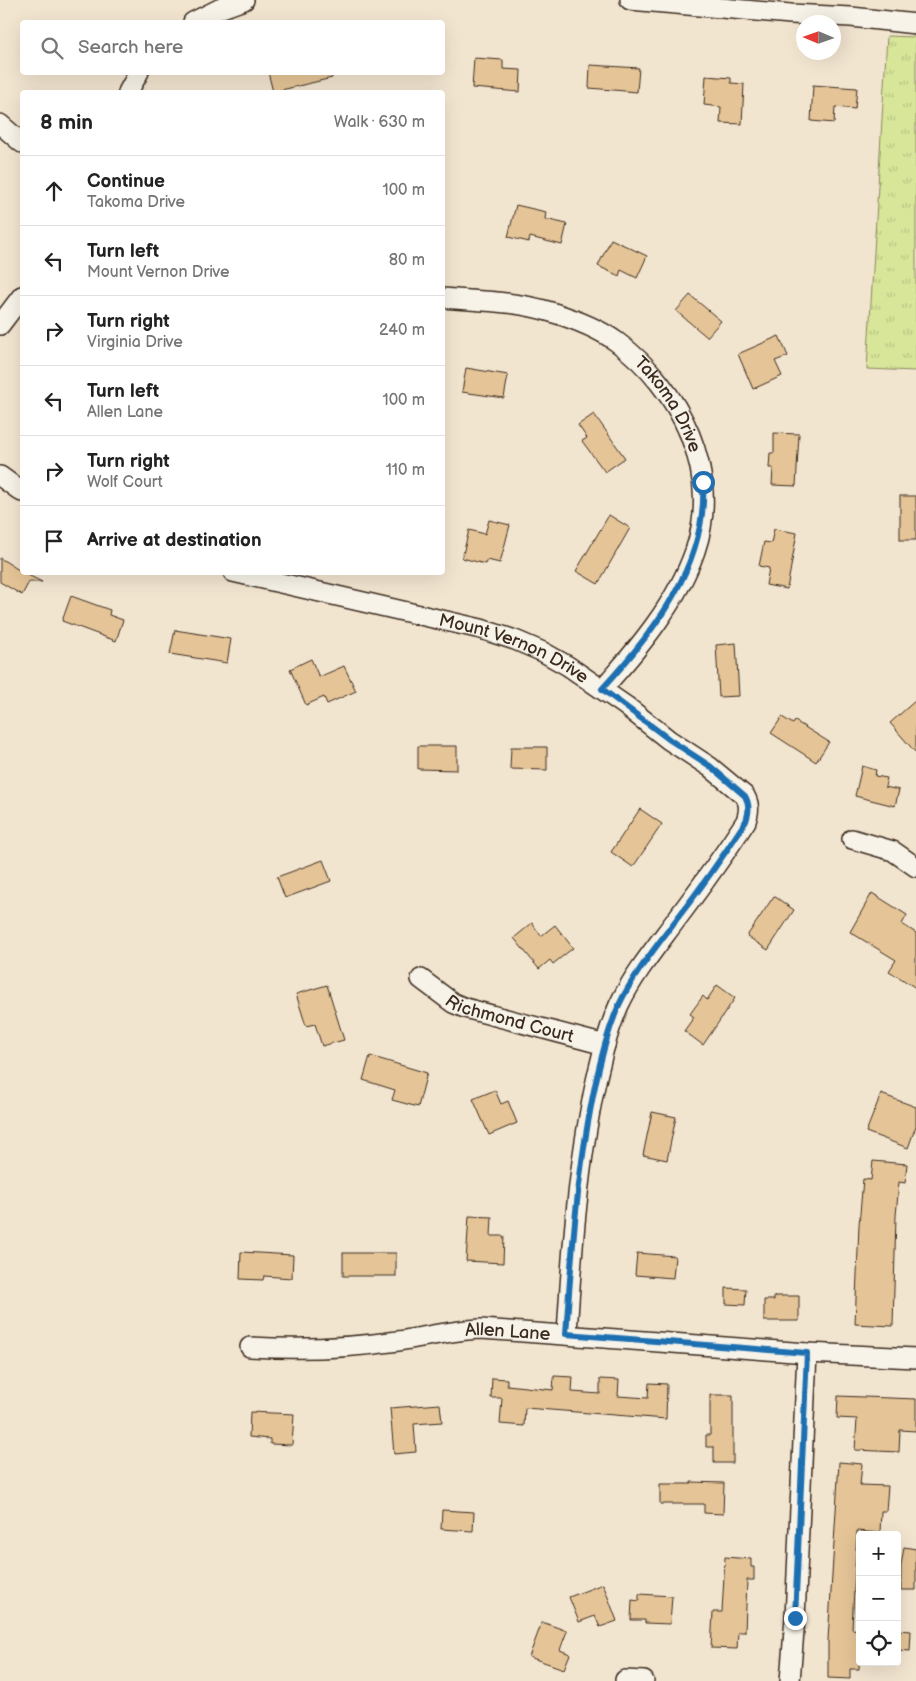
<!DOCTYPE html>
<html lang="en">
<head>
<meta charset="utf-8">
<style>
	:root { --surface:#fff; --page:#f6f6f6; --text:#222; --muted:#767676; --line:#e0e0e0 }
	body { margin:0; font-family:"Balsamiq Sans",sans-serif; background:var(--page); color:var(--text) }
	.controls { position:absolute; right:15px; bottom:15px; display:grid; overflow:hidden; border-radius:5px; box-shadow:0 5px 20px #0002 }
	.controls button { width:45px; height:45px; display:grid; place-items:center; padding:0; border:0; border-bottom:1px solid var(--line); background:var(--surface); color:var(--text); font:25px sans-serif }
	.compass { position:absolute; left:796px; top:15px; width:45px; height:45px; border-radius:50%; background:var(--surface); box-shadow:0 5px 20px #0002; rotate:272deg }
	.stop { position:absolute; width:15px; height:15px; margin:-11px; border:4px solid #1f6fb2; border-radius:50%; background:#fff }
	.stop.end { background:#1f6fb2; border-color:#fff; box-shadow:0 1px 5px #0008 }
	.list { margin:0; padding:0; list-style:none }
	h2 { display:flex; justify-content:space-between; align-items:center; height:65px; margin:0; padding:0 20px; font-size:21px }
	h2 small { font-size:16px; font-weight:400; color:var(--muted) }
	.list li { display:grid; grid-template-columns:32px 1fr auto; gap:15px; align-items:center; box-sizing:border-box; height:70px; padding:0 20px; border-top:1px solid var(--line) }
	.list b { display:block; font-size:19px; white-space:nowrap }
	.list p { margin:0; font-size:16px; white-space:nowrap; color:var(--muted) }
	.list em { font-size:16px; font-style:normal; color:var(--muted) }
	.icon { flex:none; width:28px; height:28px; fill:none; stroke:currentColor; stroke-width:2; stroke-linecap:round; stroke-linejoin:round }
	.map { position:relative; flex:none; width:916px; height:1681px; overflow:hidden }
	.search { position:absolute; background:var(--surface); box-shadow:0 5px 20px #0002; left:20px; top:20px; width:425px; height:55px; display:flex; align-items:center; gap:12px; box-sizing:border-box; padding:0 18px; border-radius:5px; color:var(--muted); font-size:19px }
	.panel { position:absolute; background:var(--surface); box-shadow:0 5px 20px #0002; left:20px; top:90px; width:425px; height:485px; border-radius:5px }
	.map>svg:first-child { display:block }
	.park { fill:url(#park-tufts); stroke:#89885c }
	.building { fill:#e5c597; stroke:#3b2a1e }
	.lines { fill:none; stroke-linecap:round; stroke-linejoin:round }
	.minor-casing { stroke:#3b2a1e; stroke-width:22 }
	.minor { stroke:#f7f3e8; stroke-width:19 }
	.route { stroke:#1f6fb2; stroke-width:6 }
	.labels { text-anchor:middle; dominant-baseline:central; stroke-width:4; stroke-linejoin:round; paint-order:stroke }
	.street-label { font-size:18px; fill:#3b2a1e; stroke:#f7f3e8 }
</style>
</head>
<body>
<div class="map">
<svg width="916" height="1681" viewBox="0 0 916 1681">
	<defs>
		<pattern id="park-tufts" width="24" height="20" patternUnits="userSpaceOnUse" patternTransform="scale(1.25)"><rect width="24" height="20" fill="#d7e699"/><path d="M3 7l-1-3M5 7V3M7 7l1-3M15 17l-1-3M17 17v-4M19 17l1-3" fill="none" stroke="#b9c583"/></pattern>
	</defs>
	<rect width="100%" height="100%" fill="#f2e5d0"/>
	<filter id="ink" filterUnits="userSpaceOnUse"><feTurbulence type="fractalNoise" baseFrequency=".02" numOctaves="2"/><feDisplacementMap in="SourceGraphic" scale="10" xChannelSelector="R" yChannelSelector="G"/><feConvolveMatrix kernelMatrix="1 2 1 2 8 2 1 2 1" color-interpolation-filters="sRGB"/></filter>
	<g filter="url(#ink)">
		<path class="park" d="M887,36L916,37V371L867,369Z"/>
		<g class="building">
			<path d="M474,58L503,60V69L521,70L520,92L472,88Z"/>
			<path d="M590,65L639,68L637,92L589,88Z"/>
			<path d="M268,72H332V78L273,92Z"/>
			<path d="M706,76L731,78V83L744,84L742,124L720,123L721,107L704,105Z"/>
			<path d="M813,85L857,88L855,109L835,107L834,123L811,121Z"/>
			<path d="M516,205L546,212L545,219L567,224L562,245L530,237L529,242L508,237Z"/>
			<path d="M611,239L647,256L637,278L621,270L619,276L598,266Z"/>
			<path d="M690,295L721,321L707,337L676,311Z"/>
			<path d="M779,336L788,356L775,361L782,376L753,389L738,354Z"/>
			<path d="M466,368L508,375L504,398L462,392Z"/>
			<path d="M594,414L625,458L605,472L582,441L587,438L578,425Z"/>
			<path d="M774,433L799,434L796,486L772,485L773,468H769L770,453H774Z"/>
			<rect x="900" y="496" width="16" height="44"/>
			<path d="M609,515L630,528L598,584L576,571Z"/>
			<path d="M489,520L510,525L500,563L487,560L485,564L462,558L469,530L485,534Z"/>
			<path d="M774,529L797,533L787,589L766,585L769,568L759,566L764,542L771,543Z"/>
			<path d="M0,558L22,572L42,582H29L22,595L0,582Z"/>
			<path d="M71,596L110,610L109,615L123,620L116,641L62,621Z"/>
			<path d="M175,630L231,639L227,663L170,654Z"/>
			<path d="M736,643L739,696L719,697L716,645Z"/>
			<path d="M311,659L319,677L344,666L356,691L327,704L324,697L306,705L290,669Z"/>
			<path d="M916,700V753L890,723Z"/>
			<path d="M782,717L793,724L795,721L829,742L816,762L771,733Z"/>
			<path d="M418,746H457V770L418,769Z"/>
			<path d="M511,747H547V770L510,769Z"/>
			<path d="M862,766L876,770L875,776L887,778L885,787L899,790L895,806L855,796Z"/>
			<path d="M640,809L662,824L633,867L611,852Z"/>
			<path d="M323,860L331,881L285,898L277,877Z"/>
			<path d="M872,893L907,915L902,924L916,933V988L889,971L896,960L850,932Z"/>
			<path d="M774,896L794,910L768,950L747,936Z"/>
			<path d="M532,923L541,936L555,925L573,948L553,964L550,960L539,969L514,938Z"/>
			<path d="M327,985L344,1040L322,1046L315,1024L306,1026L296,994Z"/>
			<path d="M717,985L735,998L703,1045L684,1031L694,1017L690,1014L703,996L707,1000Z"/>
			<path d="M370,1056L427,1073L418,1107L392,1100L395,1090L363,1080Z"/>
			<path d="M495,1090L501,1104L508,1101L517,1123L489,1135L473,1099Z"/>
			<path d="M881,1094L916,1107V1126L908,1148L866,1132Z"/>
			<path d="M652,1112L676,1117L667,1160L643,1155Z"/>
			<path d="M873,1161L907,1164L905,1183L899,1182L896,1216L893,1326L855,1324L859,1225L863,1179L871,1180Z"/>
			<path d="M469,1216L492,1217L491,1236H504L503,1263L466,1261Z"/>
			<path d="M241,1252L293,1255L292,1278L264,1276L263,1280L240,1279Z"/>
			<rect x="343" y="1253" width="53" height="23"/>
			<path d="M637,1253L675,1256L673,1278L635,1275Z"/>
			<path d="M726,1288L746,1289L745,1305L726,1304Z"/>
			<path d="M774,1296H799V1321H764V1300H774Z"/>
			<path d="M554,1376L573,1377L572,1392L600,1394V1379L619,1380L618,1396L648,1398L649,1383L667,1384L666,1419L525,1408L524,1426L500,1424L502,1398H491L492,1378L507,1379V1385L553,1390Z"/>
			<path d="M710,1395H733V1463H714V1447H706V1435H710Z"/>
			<path d="M838,1396L916,1399V1431L900,1430L899,1452L855,1450L857,1419L837,1418Z"/>
			<path d="M440,1404L442,1422L414,1424L416,1452L394,1454L390,1408Z"/>
			<path d="M250,1412L294,1414L292,1445L270,1444V1439L249,1437Z"/>
			<path d="M839,1462L862,1464L860,1485L888,1486L886,1511H881L880,1533L857,1531L852,1629L860,1630V1649L859,1669H850V1679L828,1678V1640Z"/>
			<path d="M691,1482L724,1483L723,1514L704,1513V1504H660V1484H691Z"/>
			<path d="M442,1510L474,1512L473,1531L441,1529Z"/>
			<path d="M904,1547L916,1549V1590H901V1566Z"/>
			<path d="M725,1557L751,1559V1567H754V1580H747L745,1632H738L737,1649L711,1648L713,1612H722Z"/>
			<path d="M603,1584L617,1621L600,1627L595,1616L579,1622L569,1597Z"/>
			<path d="M639,1594L672,1596L670,1624L645,1623V1620H631L632,1600L639,1601Z"/>
			<path d="M542,1622L567,1631L560,1650L570,1654L564,1669L529,1657Z"/>
			<path d="M897,1630L911,1631L910,1651L897,1650Z"/>
		</g>
		<g class="lines">
			<defs>
				<g id="minor">
					<path d="M630,0L791,14L851,17L916,24"/>
					<path d="M193,22L219,9L244,0"/>
					<path d="M128,92L139,72"/>
					<path d="M0,124L22,143"/>
					<path id="s1" d="M442,298C478,301 517,301 551,312C574,319 598,328 617,342C680,388 722,473 695,551C677,603 638,649 602,689"/>
					<path d="M0,325L22,296"/>
					<path d="M0,476L22,492"/>
					<path id="s2" d="M233,572L481,629L515,640L543,652L568,666L626,706L669,740L710,767L745,796C750,805 749,812 746,821C724,855 700,888 676,920C656,947 633,975 619,1005C608,1030 602,1055 596,1081C578,1164 572,1249 567,1334"/>
					<path d="M852,839L893,851L916,867"/>
					<path id="s3" d="M421,979L453,1003L465,1008L605,1045"/>
					<path id="s4" d="M250,1347C299,1350 349,1348 398,1341C426,1337 453,1330 481,1329L807,1353L916,1358"/>
					<path d="M625,1680L644,1681"/>
					<path d="M790,1681L795,1618L807,1353"/>
				</g>
			</defs>
			<use href="#minor" class="minor-casing"/>
			<use href="#minor" class="minor"/>
		</g>
	</g>
	<g class="lines" filter="url(#ink)">
		<path class="route" d="M703,482C708,564 654,632 602,689L670,740L710,766L745,796C750,805 749,812 746,821C724,855 701,888 676,920C656,947 633,975 619,1005C608,1030 602,1055 596,1081C578,1164 572,1249 566,1334L807,1353L795,1618"/>
	</g>
	<g class="labels">
		<g class="street-label">
			<text stroke="none"><textPath href="#s1" startOffset="265">Takoma Drive</textPath></text>
			<text stroke="none"><textPath href="#s2" startOffset="292">Mount Vernon Drive</textPath></text>
			<text stroke="none"><textPath href="#s3" startOffset="99">Richmond Court</textPath></text>
			<text stroke="none"><textPath href="#s4" startOffset="259">Allen Lane</textPath></text>
		</g>
	</g>
</svg>
<div class="controls">
<button>+</button>
<button>−</button>
<button><svg class="icon" aria-label="locate" viewBox="0 0 24 24"><circle cx="12" cy="12" r="6"/><path d="M12 2v4M12 18v4M2 12h4M18 12h4"/></svg></button>
</div>
<svg class="compass" viewBox="-18 -18 36 36"><path d="M0-13l5 13h-10z" fill="#e53935"/><path d="M0 13l5-13h-10z" fill="#767676"/></svg>
<div class="stop" style="left:703px;top:482px"></div>
<div class="stop end" style="left:795px;top:1618px"></div>
<div class="search"><svg class="icon" aria-label="search" viewBox="0 0 24 24"><circle cx="10" cy="10" r="6"/><path d="M15 15l6 6"/></svg>Search here</div>
<section class="panel">
<h2>8 min<small>Walk · 630 m</small></h2>
<ul class="list">
<li><svg class="icon" aria-label="ahead" viewBox="0 0 24 24"><path d="M12 20V5M6 11l6-6 6 6"/></svg><div><b>Continue</b><p>Takoma Drive</p></div><em>100 m</em></li>
<li><svg class="icon" aria-label="left" viewBox="0 0 24 24"><path d="M17 20v-9H6M10 6l-5 5 5 5"/></svg><div><b>Turn left</b><p>Mount Vernon Drive</p></div><em>80 m</em></li>
<li><svg class="icon" aria-label="right" viewBox="0 0 24 24"><path d="M7 20v-9h11M14 6l5 5-5 5"/></svg><div><b>Turn right</b><p>Virginia Drive</p></div><em>240 m</em></li>
<li><svg class="icon" aria-label="left" viewBox="0 0 24 24"><path d="M17 20v-9H6M10 6l-5 5 5 5"/></svg><div><b>Turn left</b><p>Allen Lane</p></div><em>100 m</em></li>
<li><svg class="icon" aria-label="right" viewBox="0 0 24 24"><path d="M7 20v-9h11M14 6l5 5-5 5"/></svg><div><b>Turn right</b><p>Wolf Court</p></div><em>110 m</em></li>
<li><svg class="icon" aria-label="arrive" viewBox="0 0 24 24"><path d="M6 21V4h12l-3 4 3 4H6"/></svg><div><b>Arrive at destination</b></div></li>
</ul>
</section>
</div>
</body>
</html>
